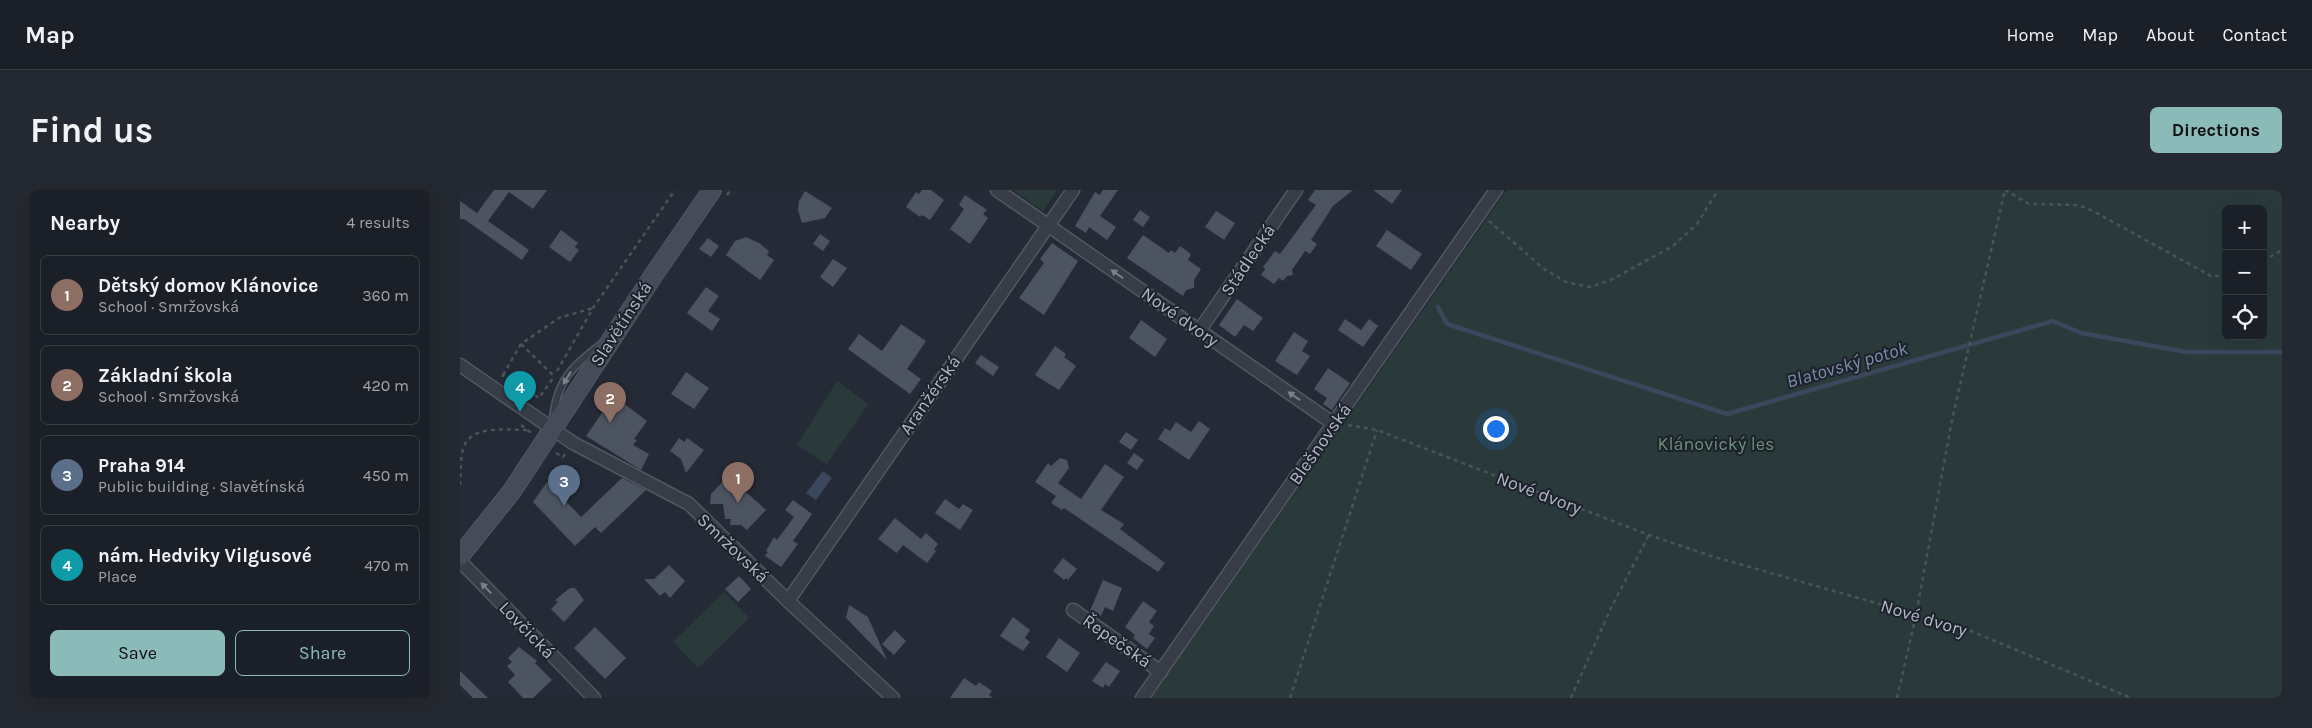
<!DOCTYPE html>
<html lang="en">
<head>
<meta charset="utf-8">
<style>
	:root { --surface:#1b2028; --page:#242830; --text:#f1f3f6; --muted:#a0a3a8; --line:#393e45; --accent:#8bbbb9 }
	body { margin:0; font-family:Karla,sans-serif; background:var(--page); color:var(--text) }
	.controls { position:absolute; right:15px; top:15px; display:grid; overflow:hidden; border-radius:8px; box-shadow:0 5px 20px #0002 }
	.controls button { width:45px; height:45px; display:grid; place-items:center; padding:0; border:0; border-bottom:1px solid var(--line); background:var(--surface); color:var(--text); font:25px sans-serif }
	.you { position:absolute; left:1035px; top:238px; width:18px; height:18px; margin:-12px; border:4px solid #fff; border-radius:50%; background:#1a73e8; box-shadow:0 0 0 8px #1a73e833 }
	.badge { display:grid; place-items:center; width:32px; height:32px; border-radius:50%; background:var(--accent); color:#fff; font-size:16px; font-weight:700 }
	.pin { position:absolute; translate:-50% -41px; filter:drop-shadow(0 1px 2px #0008) }
	.pin::after { content:''; position:absolute; top:26px; width:18px; height:15px; background:inherit; clip-path:polygon(0 0,100% 0,50% 100%) }
	.list { margin:0; padding:0; list-style:none }
	h2 { display:flex; justify-content:space-between; align-items:center; height:65px; margin:0; padding:0 20px; font-size:21px }
	h2 small { font-size:16px; font-weight:400; color:var(--muted) }
	.list li { display:grid; grid-template-columns:32px 1fr auto; gap:15px; align-items:center; box-sizing:border-box; height:80px; margin:0 10px 10px; padding:0 10px; border:1px solid var(--line); border-radius:8px }
	.list b { display:block; font-size:19px; white-space:nowrap }
	.list p { margin:0; font-size:16px; white-space:nowrap; color:var(--muted) }
	.list em { font-size:16px; font-style:normal; color:var(--muted) }
	.actions { display:flex; gap:10px; padding:15px 20px }
	.actions a { flex:1; padding:11px 0; border:1px solid var(--accent); border-radius:8px; text-align:center; font-size:18px; color:var(--accent) }
	.actions .main { background:var(--accent); color:#111 }
	.icon { flex:none; width:28px; height:28px; fill:none; stroke:currentColor; stroke-width:2; stroke-linecap:round; stroke-linejoin:round }
	.map { position:relative; flex:none; width:1822px; height:508px; overflow:hidden; border-radius:8px }
	header { display:flex; align-items:center; gap:30px; box-sizing:border-box; height:70px; padding:0 25px; background:var(--surface); border-bottom:1px solid var(--line) }
	header strong { font-size:24px }
	nav { display:flex; gap:28px; margin-inline-start:auto; font-size:18px }
	.intro { display:flex; align-items:center; justify-content:space-between; box-sizing:border-box; height:120px; padding:0 30px }
	h1 { margin:0; font-size:35px }
	.button { padding:12px 22px; border-radius:8px; background:var(--accent); color:#111; font-size:18px; font-weight:700 }
	main { display:flex; gap:30px; padding:0 30px }
	aside { flex:1; background:var(--surface); border-radius:8px; box-shadow:0 5px 20px #0002 }
	.map>svg:first-child { display:block }
	.green { fill:#2a3a3b; fill-rule:evenodd }
	.water { fill:#3b475d }
	.lines { fill:none; stroke-linecap:round; stroke-linejoin:round }
	.stream { stroke:#3b475d; stroke-width:4.5 }
	.building { fill:#4c5462 }
	.lane-casing { stroke:#525762; stroke-width:9 }
	.street-casing { stroke:#525762; stroke-width:15 }
	.secondary-casing { stroke:#525762; stroke-width:20 }
	.path { stroke:#475559; stroke-width:2.5; stroke-dasharray:4 4; stroke-linecap:butt }
	.lane { stroke:#373c47; stroke-width:6 }
	.street { stroke:#373c47; stroke-width:12 }
	.secondary { stroke:#464b59; stroke-width:18 }
	.oneway { fill:#7b808b }
	.labels { text-anchor:middle; dominant-baseline:central; stroke-width:4; stroke-linejoin:round; paint-order:stroke }
	.street-label { font-size:18px; fill:#b2b7c3; stroke:#1c212c }
	.park-label { font-size:18px; fill:#6c9177; stroke:#1c212c }
	.water-label { font-size:19px; font-style:italic; fill:#7d8ca8; stroke:#1c212c }
</style>
</head>
<body>
<header>
<strong>Map</strong>
<nav><a>Home</a><a>Map</a><a>About</a><a>Contact</a></nav>
</header>
<div class="intro"><h1>Find us</h1><a class="button">Directions</a></div>
<main>
<aside>
<h2>Nearby<small>4 results</small></h2>
<ul class="list">
<li><span class="badge" style="background:#8d6e63">1</span><div><b>Dětský domov Klánovice</b><p>School · Smržovská</p></div><em>360 m</em></li>
<li><span class="badge" style="background:#8d6e63">2</span><div><b>Základní škola</b><p>School · Smržovská</p></div><em>420 m</em></li>
<li><span class="badge" style="background:#5c6f8a">3</span><div><b>Praha 914</b><p>Public building · Slavětínská</p></div><em>450 m</em></li>
<li><span class="badge" style="background:#0f9aa8">4</span><div><b>nám. Hedviky Vilgusové</b><p>Place</p></div><em>470 m</em></li>
</ul>
<div class="actions"><a class="main">Save</a><a>Share</a></div>
</aside>
<div class="map">
<svg width="1822" height="508" viewBox="0 0 1822 508">
	<rect width="100%" height="100%" fill="#242a36"/>
	<g class="green">
		<path d="M553,0H597L583,21Z"/>
		<path d="M1047,0H1822V508H691ZM1766,19H1803V146H1766Z"/>
		<path d="M377,191L408,214L367,274L337,255Z"/>
		<path d="M264,402L289,428L238,478L213,452Z"/>
	</g>
	<path class="water" d="M363,281L372,288L356,310L346,303Z"/>
	<g class="lines">
		<path class="stream" d="M978,117L987,134L1267,224L1593,131L1621,143L1727,162H1822"/>
	</g>
	<g class="building">
		<path d="M34,0H87L73,19L49,2L28,31L69,60L62,70L4,29H0V11L17,23Z"/>
		<path d="M462,0H471L484,10L470,30L462,25L460,27L446,17L456,2L459,4Z"/>
		<path d="M643,0H658L640,26L656,37L647,50L629,37L626,43L615,36L635,2L640,5Z"/>
		<path d="M855,0H893L873,16L851,50L857,54L850,64L845,61L832,80L833,85L827,86L823,91L819,88L814,94L801,85L805,79L803,77L815,61L820,64L856,15L848,10Z"/>
		<path d="M913,0H942L932,14Z"/>
		<path d="M345,1L372,18L365,28L342,33L338,20L339,11Z"/>
		<path d="M505,5L527,20L523,24L528,28L510,54L490,39L504,19L499,15Z"/>
		<path d="M680,20L690,27L683,37L673,30Z"/>
		<path d="M756,21L775,33L764,50L745,37Z"/>
		<path d="M101,40L118,53L115,57L119,60L110,72L89,57Z"/>
		<path d="M927,40L962,64L951,80L916,56Z"/>
		<path d="M360,44L370,51L363,61L353,54Z"/>
		<path d="M683,45L709,63L711,60L715,63L720,56L731,64L728,70L741,79L734,90V98L726,100L723,106L667,68Z"/>
		<path d="M286,47L299,53L309,61L307,65L314,70L300,90L266,65L275,51Z"/>
		<path d="M248,48L259,56L251,67L239,59Z"/>
		<path d="M592,53L618,71L584,125L559,108L584,73L580,69Z"/>
		<path d="M373,69L387,78L373,97L360,87Z"/>
		<path d="M246,97L259,106L248,121L260,129L252,141L227,123Z"/>
		<path d="M777,109L803,128L793,141L784,135L775,147L759,135Z"/>
		<path d="M885,129L901,140L909,129L918,136L903,157L878,140Z"/>
		<path d="M681,130L707,149L695,167L669,148Z"/>
		<path d="M441,134L466,151L447,179L461,189L450,204L388,159L399,144L422,161Z"/>
		<path d="M834,142L848,151L842,161L850,166L837,185L815,171Z"/>
		<path d="M595,156L606,164L604,167L616,176L599,200L575,185Z"/>
		<path d="M521,165L539,177L533,186L515,173Z"/>
		<path d="M868,178L890,193L872,220L863,214L867,208L854,199Z"/>
		<path d="M226,182L249,198L234,219L211,204Z"/>
		<path d="M154,206L187,231L174,249L177,250L173,255L189,264L181,280L126,246L146,217L148,208Z"/>
		<path d="M739,231L750,239L729,270L698,249L705,238L710,241L716,232L731,242Z"/>
		<path d="M666,242L678,250L671,260L659,252Z"/>
		<path d="M219,248L224,252L227,248L244,260L226,283L221,269L210,261Z"/>
		<path d="M674,263L684,270L677,280L667,273Z"/>
		<path d="M600,268L607,270L609,278L598,293L621,309L645,274L664,287L641,320L664,334L660,339L705,373L698,382L604,318L602,320L591,313L596,306L575,292L588,273L591,276Z"/>
		<path d="M267,287H276L277,294L306,320L287,340L281,335H270L271,329H265L263,314H250L251,304Z"/>
		<path d="M162,288L186,300L141,343L135,337L115,356L73,312L87,292L121,327Z"/>
		<path d="M485,309L499,319L503,314L513,320L500,340L475,323Z"/>
		<path d="M333,310L352,324L333,351L338,354L321,377L305,366L308,362L306,361L314,347L317,350L334,327L325,320Z"/>
		<path d="M435,328L461,349L466,343L478,354L474,359L476,361L467,373L443,355L437,363L418,349Z"/>
		<path d="M603,368L617,379L608,390L606,388L604,390L593,381Z"/>
		<path d="M209,375L225,391L210,408L205,402L200,406L184,389H194Z"/>
		<path d="M279,386L291,399L278,412L265,399Z"/>
		<path d="M643,390L662,398L653,421L645,417L641,426L630,421Z"/>
		<path d="M110,398H115L124,410L104,432L91,419L98,412L95,410Z"/>
		<path d="M683,411L697,421L689,432L694,436L689,444L695,448L687,459L673,448L675,445L665,437Z"/>
		<path d="M389,415L408,427L427,470L386,428Z"/>
		<path d="M553,427L570,440L565,448L570,452L563,461L540,446Z"/>
		<path d="M135,437L166,468L145,489L114,458Z"/>
		<path d="M435,440L446,451L434,465L422,454Z"/>
		<path d="M599,448L620,463L607,482L586,467Z"/>
		<path d="M59,457L77,471L75,473L92,490L73,508H63L48,492L55,485L47,476L52,472L48,468Z"/>
		<path d="M646,472L660,481L649,497L645,494L643,498L632,491Z"/>
		<path d="M0,481L28,508H13L0,495Z"/>
		<path d="M504,488L516,496L519,492L532,501L529,505L533,508H490Z"/>
	</g>
	<g class="lines">
		<defs>
			<path id="lane" d="M93,229C97,190 111,178 140,155"/>
			<g id="street">
				<path d="M537,0L874,234"/>
				<path d="M739,141L836,0"/>
				<path d="M0,175L113,253L229,314L328,411L433,508"/>
				<path d="M0,371L134,508"/>
				<path d="M328,411L613,0"/>
				<path d="M613,420L701,482"/>
				<path d="M682,508L1036,0"/>
			</g>
			<path id="secondary" d="M0,366L52,301L195,83L252,0"/>
		</defs>
		<use href="#lane" class="lane-casing"/>
		<use href="#street" class="street-casing"/>
		<use href="#secondary" class="secondary-casing"/>
		<g class="path">
			<path d="M1545,0L1569,14L1618,15L1633,21L1751,86H1766"/>
			<path d="M267,5L271,0"/>
			<path d="M1029,31L1084,79L1106,92L1130,97L1151,90L1213,56L1237,34L1258,0"/>
			<path d="M1803,71L1822,60"/>
			<path d="M61,154L94,186"/>
			<path d="M97,181L133,118L215,0"/>
			<path d="M43,185L61,154L99,128L133,118"/>
			<path d="M42,187L43,185L79,208L93,188"/>
			<path d="M61,235L70,242L69,244"/>
			<path d="M888,235L917,240L1189,345L1251,366L1504,438L1671,508"/>
			<path d="M96,263L103,267L105,264"/>
			<path d="M0,295C1,284 0,270 3,259C10,234 47,240 67,240"/>
			<path d="M830,508L917,240"/>
			<path d="M1111,508L1151,418L1189,345"/>
			<path d="M1437,508L1456,425L1492,230L1545,0"/>
		</g>
		<use href="#lane" class="lane"/>
		<use href="#street" class="street"/>
		<use href="#secondary" class="secondary"/>
	</g>
	<defs><path id="oneway-solid" d="M-6-.8H1V-3.2L6.5 0L1 3.2V.8H-6Z" transform="scale(1.25)"/></defs>
	<g class="oneway">
		<use href="#oneway-solid" transform="translate(657 84) rotate(-145)"/>
		<use href="#oneway-solid" transform="translate(107 188) rotate(122)"/>
		<use href="#oneway-solid" transform="translate(834 206) rotate(-145)"/>
		<use href="#oneway-solid" transform="translate(26 398) rotate(-134)"/>
	</g>
	<g class="labels">
		<g class="street-label">
			<text transform="translate(788 70) rotate(-56)">Stádlecká</text>
			<text transform="translate(720 127) rotate(35)">Nové dvory</text>
			<text transform="translate(161 134) rotate(-57)">Slavětínská</text>
			<text transform="translate(470 205) rotate(-55)">Aranžérská</text>
			<text transform="translate(860 254) rotate(-55)">Blešnovská</text>
			<text transform="translate(1079 303) rotate(21)">Nové dvory</text>
			<text transform="translate(273 358) rotate(44)">Smržovská</text>
			<text transform="translate(1464 428) rotate(17)">Nové dvory</text>
			<text transform="translate(67 440) rotate(46)">Lovčická</text>
			<text transform="translate(657 451) rotate(35)">Řepečská</text>
		</g>
		<g class="park-label">
			<text x="1256" y="254">Klánovický les</text>
		</g>
		<g class="water-label">
			<text transform="translate(1387 175) rotate(-16)">Blatovský potok</text>
		</g>
	</g>
</svg>
<div class="controls">
<button>+</button>
<button>−</button>
<button><svg class="icon" aria-label="locate" viewBox="0 0 24 24"><circle cx="12" cy="12" r="6"/><path d="M12 2v4M12 18v4M2 12h4M18 12h4"/></svg></button>
</div>
<div class="you"></div>
<div class="pin badge" style="left:278px;top:313px;background:#8d6e63">1</div>
<div class="pin badge" style="left:150px;top:233px;background:#8d6e63">2</div>
<div class="pin badge" style="left:104px;top:316px;background:#5c6f8a">3</div>
<div class="pin badge" style="left:60px;top:222px;background:#0f9aa8">4</div>
</div>
</main>
</body>
</html>
